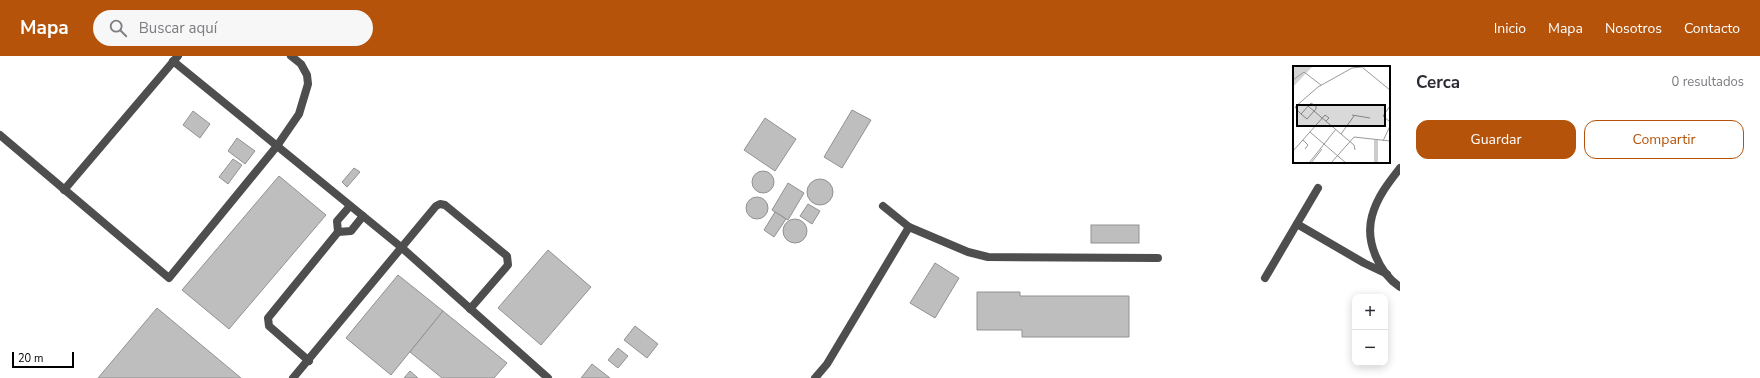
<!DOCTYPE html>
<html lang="es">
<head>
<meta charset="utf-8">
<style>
	:root { --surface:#fff; --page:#f7f7f7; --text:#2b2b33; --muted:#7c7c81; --line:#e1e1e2; --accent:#b45309 }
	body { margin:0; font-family:"Nunito Sans",sans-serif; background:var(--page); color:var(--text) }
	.controls { position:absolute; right:12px; bottom:12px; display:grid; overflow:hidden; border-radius:8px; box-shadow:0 2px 10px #0003 }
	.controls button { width:36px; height:36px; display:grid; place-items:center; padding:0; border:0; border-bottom:1px solid var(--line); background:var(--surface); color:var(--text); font:20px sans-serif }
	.scale { position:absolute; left:12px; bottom:10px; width:62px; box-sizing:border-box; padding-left:4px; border:2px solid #000; border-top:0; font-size:11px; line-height:14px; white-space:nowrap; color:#000; -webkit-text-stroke:3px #fff; paint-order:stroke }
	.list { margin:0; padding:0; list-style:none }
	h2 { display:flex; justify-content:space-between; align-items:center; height:52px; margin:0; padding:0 16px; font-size:17px }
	h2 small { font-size:13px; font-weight:400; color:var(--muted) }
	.actions { display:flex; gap:8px; padding:12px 16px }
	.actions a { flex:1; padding:9px 0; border:1px solid var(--accent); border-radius:12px; text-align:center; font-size:14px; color:var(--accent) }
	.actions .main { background:var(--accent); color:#fff }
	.icon { flex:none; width:22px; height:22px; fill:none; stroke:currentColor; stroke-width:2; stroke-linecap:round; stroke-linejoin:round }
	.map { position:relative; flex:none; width:1400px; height:322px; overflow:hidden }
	header { display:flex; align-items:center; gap:24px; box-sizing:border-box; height:56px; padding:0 20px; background:var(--accent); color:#fff }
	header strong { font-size:19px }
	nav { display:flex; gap:22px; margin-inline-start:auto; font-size:14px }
	.search { width:280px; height:36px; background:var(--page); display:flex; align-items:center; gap:10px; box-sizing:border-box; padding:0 14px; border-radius:22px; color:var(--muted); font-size:15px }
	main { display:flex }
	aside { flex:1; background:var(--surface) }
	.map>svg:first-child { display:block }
	.building { fill:#bebebe; stroke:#929292 }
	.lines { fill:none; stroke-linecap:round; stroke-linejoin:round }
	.lane { stroke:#4e4e4e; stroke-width:8 }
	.street { stroke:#4e4e4e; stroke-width:8 }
	.inset-road { fill:none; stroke:#999; stroke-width:1 }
	.view { fill:#000; fill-opacity:0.15; stroke:#000; stroke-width:2 }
	.inset-edge { fill:none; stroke:#000; stroke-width:2 }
</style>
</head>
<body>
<header>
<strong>Mapa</strong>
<div class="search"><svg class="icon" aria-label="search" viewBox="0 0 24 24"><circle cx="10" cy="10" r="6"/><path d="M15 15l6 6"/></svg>Buscar aquí</div>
<nav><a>Inicio</a><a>Mapa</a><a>Nosotros</a><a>Contacto</a></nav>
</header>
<main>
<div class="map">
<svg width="1400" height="322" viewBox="0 0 1400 322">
	<rect width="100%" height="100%" fill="#fff"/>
	<g class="building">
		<path d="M852,54L871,64L842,112L824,101Z"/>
		<path d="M193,55L210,68L200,82L183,69Z"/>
		<path d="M765,62L796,83L775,115L744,94Z"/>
		<path d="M237,82L255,95L245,108L228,95Z"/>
		<path d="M233,103L242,109L228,128L219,121Z"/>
		<path d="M354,112L360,116L347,131L342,126Z"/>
		<circle cx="763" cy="126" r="11"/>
		<path d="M279,120L326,159L229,273L182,234Z"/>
		<circle cx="820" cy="136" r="13"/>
		<path d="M788,127L804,137L788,164L772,154Z"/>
		<circle cx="757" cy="152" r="11"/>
		<path d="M808,148L820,155L812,168L800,160Z"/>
		<path d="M775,156L786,163L774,181L764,174Z"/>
		<circle cx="795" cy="175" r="12"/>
		<rect x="1091" y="169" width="48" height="18"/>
		<path d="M548,194L591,231L541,289L498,252Z"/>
		<path d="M935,207L959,222L935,262L910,247Z"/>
		<path d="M398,219L443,255L391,319L346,282Z"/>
		<path d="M977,236H1020V240H1129V281H1022V274H977Z"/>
		<path d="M157,252L241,322H98Z"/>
		<path d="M443,255L507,307L494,322H442L410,296Z"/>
		<path d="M635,270L658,288L647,302L624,284Z"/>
		<path d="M618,292L628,300L618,312L608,304Z"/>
		<path d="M592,308L610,322H581Z"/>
		<path d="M410,315L418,322H404Z"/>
	</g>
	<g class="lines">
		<g class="lane">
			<path d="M0,79L169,222L277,90L299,58L308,28L307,19L301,8L291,0"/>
			<path d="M1400,112C1389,126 1377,141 1372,160C1365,185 1379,217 1400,231"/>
			<path d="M64,134L178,0"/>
			<path d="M883,150L909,171L968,196L988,201L1158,202"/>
			<path d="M1297,168L1364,207L1387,218"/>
			<path d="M338,176L351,175L363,160"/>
			<path d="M1265,222L1318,132"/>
			<path d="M309,305L269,270L268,262L338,176L337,165L350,150"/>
			<path d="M293,322L436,150L440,148L445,149L507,200L508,209L470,253"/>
			<path d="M815,322L827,308L909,171"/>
		</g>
		<path class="street" d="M173,5L401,191L548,322"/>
	</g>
	<g transform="translate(1293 10)">
		<rect width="97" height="97" fill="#fff"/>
		<path d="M0,0H20L0,21Z" fill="#d5d5d5"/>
		<path class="inset-road" d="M70,2L97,24M0,14L11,6L28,19M15,40L61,79L62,84M97,40L90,50L97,56M8,48L18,37L23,40V43L14,53L8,48L4,44L2,41L25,21L59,2L77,0M59,49L77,52M17,66L53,97M48,68L61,50M10,74L15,79L12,83M84,74V97M90,75L97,60M0,85L32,49L36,52L33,55M16,97L43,63M18,97L29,83M38,97L61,71L97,75M82,97V74"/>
		<path class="view" d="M4,39H92V60H4Z"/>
		<rect width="97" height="97" class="inset-edge"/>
	</g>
</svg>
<div class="controls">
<button>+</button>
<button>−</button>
</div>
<div class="scale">20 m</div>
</div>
<aside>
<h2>Cerca<small>0 resultados</small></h2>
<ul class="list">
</ul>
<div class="actions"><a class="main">Guardar</a><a>Compartir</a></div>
</aside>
</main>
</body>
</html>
